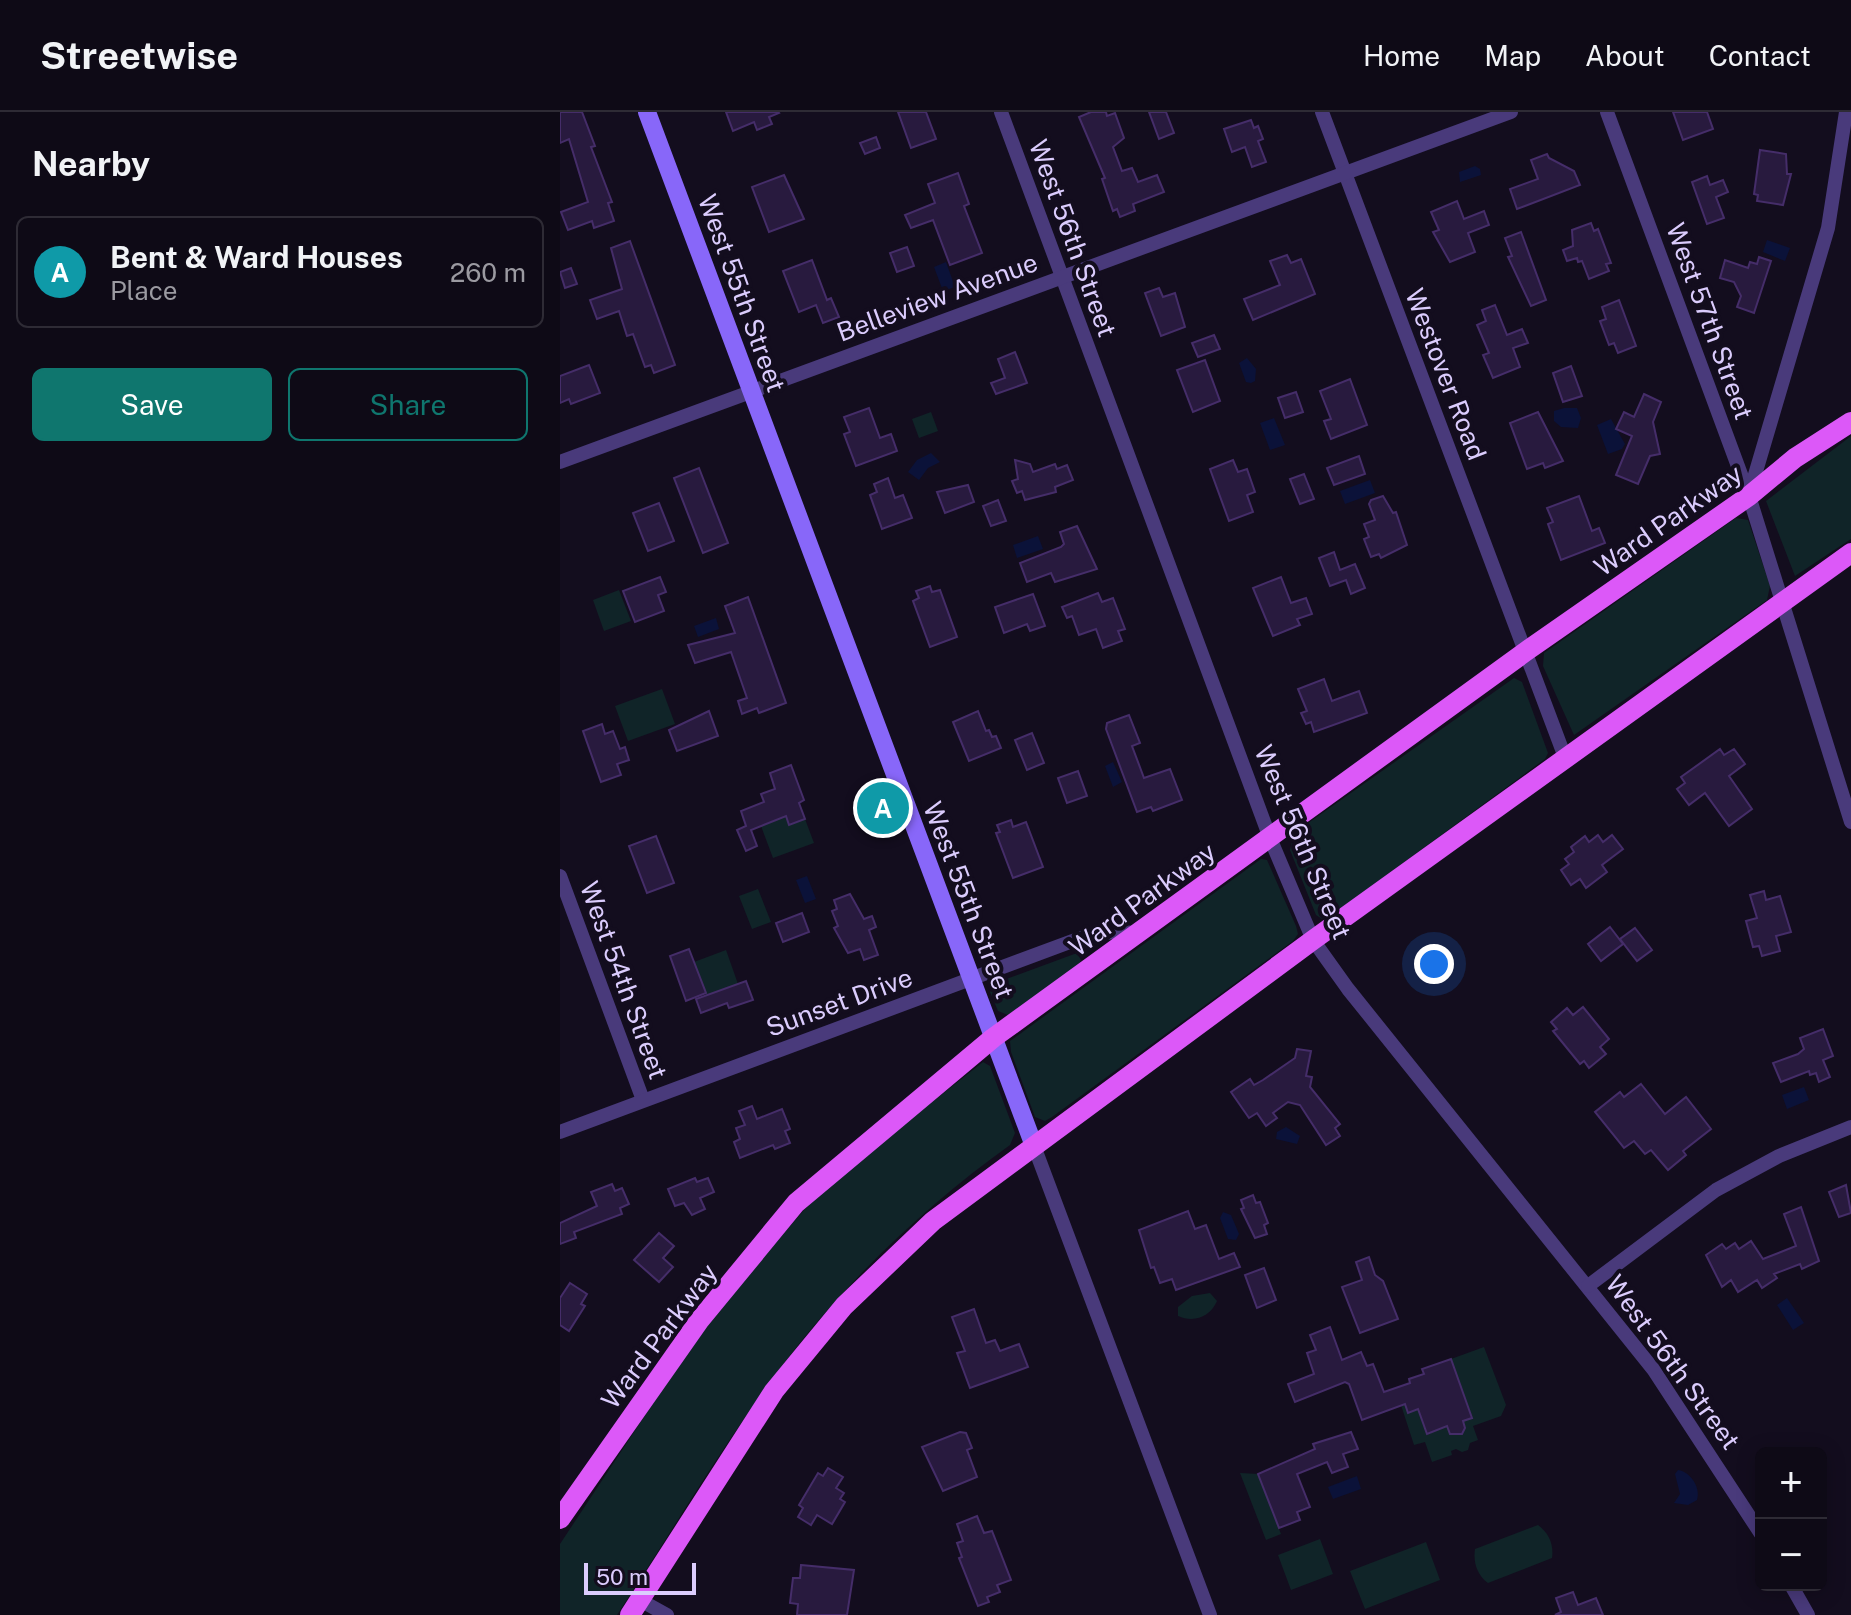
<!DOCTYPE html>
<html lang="en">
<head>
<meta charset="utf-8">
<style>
	:root { --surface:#0e0a16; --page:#17131f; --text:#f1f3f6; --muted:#9b9aa1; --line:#2e2b35; --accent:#0f766e }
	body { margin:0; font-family:"Public Sans",sans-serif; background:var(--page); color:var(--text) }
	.controls { position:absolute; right:24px; bottom:24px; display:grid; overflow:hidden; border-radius:12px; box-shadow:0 4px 20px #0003 }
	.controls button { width:72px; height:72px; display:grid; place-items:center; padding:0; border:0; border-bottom:2px solid var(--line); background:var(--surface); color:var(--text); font:40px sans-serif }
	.scale { position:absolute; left:24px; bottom:20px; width:112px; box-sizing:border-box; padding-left:8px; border:4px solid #dbccfd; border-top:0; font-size:22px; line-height:28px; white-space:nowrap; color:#dbccfd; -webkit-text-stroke:6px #130d1e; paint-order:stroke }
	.you { position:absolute; left:874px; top:852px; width:28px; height:28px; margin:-20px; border:6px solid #fff; border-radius:50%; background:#1a73e8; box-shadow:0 0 0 12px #1a73e833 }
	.badge { display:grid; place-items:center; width:52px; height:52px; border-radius:50%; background:var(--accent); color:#fff; font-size:26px; font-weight:700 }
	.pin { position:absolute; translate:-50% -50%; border:4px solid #fff; box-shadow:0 2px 8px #0006 }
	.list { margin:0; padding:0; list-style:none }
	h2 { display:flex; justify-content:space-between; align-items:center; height:104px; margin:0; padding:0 32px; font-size:34px }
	h2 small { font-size:26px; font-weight:400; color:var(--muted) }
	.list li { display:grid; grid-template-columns:52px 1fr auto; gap:24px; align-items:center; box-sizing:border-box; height:112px; margin:0 16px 16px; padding:0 16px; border:2px solid var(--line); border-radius:12px }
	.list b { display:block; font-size:30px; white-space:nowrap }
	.list p { margin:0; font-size:26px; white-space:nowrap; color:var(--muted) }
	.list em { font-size:26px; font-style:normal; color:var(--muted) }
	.actions { display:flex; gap:16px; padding:24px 32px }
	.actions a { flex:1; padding:18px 0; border:2px solid var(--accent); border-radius:12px; text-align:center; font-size:28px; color:var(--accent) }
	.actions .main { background:var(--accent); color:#fff }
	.map { position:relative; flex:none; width:1291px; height:1503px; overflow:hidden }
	header { display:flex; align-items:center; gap:48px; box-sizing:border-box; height:112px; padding:0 40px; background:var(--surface); border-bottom:2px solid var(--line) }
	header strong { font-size:38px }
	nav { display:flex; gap:44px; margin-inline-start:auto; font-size:28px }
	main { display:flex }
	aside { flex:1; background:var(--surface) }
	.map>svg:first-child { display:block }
	.green { fill:#102428 }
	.water { fill:#0b1239 }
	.building { fill:#281a3e; stroke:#452d69; stroke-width:2 }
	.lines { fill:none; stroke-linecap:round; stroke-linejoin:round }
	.street { stroke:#493a7b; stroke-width:14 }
	.secondary { stroke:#8867f9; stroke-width:18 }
	.primary { stroke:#dc58f8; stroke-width:20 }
	.labels { text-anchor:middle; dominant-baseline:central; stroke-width:8; stroke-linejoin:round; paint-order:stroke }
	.street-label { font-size:26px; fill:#dbccfd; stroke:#130d1e }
</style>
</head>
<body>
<header>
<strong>Streetwise</strong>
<nav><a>Home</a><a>Map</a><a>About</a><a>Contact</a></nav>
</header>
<main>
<aside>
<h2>Nearby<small></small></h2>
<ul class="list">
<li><span class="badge" style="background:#0f9aa8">A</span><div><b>Bent &amp; Ward Houses</b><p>Place</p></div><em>260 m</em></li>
</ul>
<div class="actions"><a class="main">Save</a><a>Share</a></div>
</aside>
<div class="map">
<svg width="1291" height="1503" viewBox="0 0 1291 1503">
	<rect width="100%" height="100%" fill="#130d1e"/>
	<g class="green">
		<path d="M371,300L378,319L359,326L352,307Z"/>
		<path d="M1291,324V427L1235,464L1206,389Z"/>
		<path d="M1176,406L1188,408L1210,474L1207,488L1014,623L983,554L984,541Z"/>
		<path d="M59,478L71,509L44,519L33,488Z"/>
		<path d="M954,566L962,570L988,641L985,647L769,805L762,807L756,803L730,738L734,721Z"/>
		<path d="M102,577L115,612L68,629L55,594Z"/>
		<path d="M224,699L230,713L245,707L254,731L213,746L201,714L215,709Z"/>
		<path d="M701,747L707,748L736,814L738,822L733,829L492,1005L485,1009L475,1005L451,940L450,929Z"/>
		<path d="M198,777L211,810L192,817L179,784Z"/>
		<path d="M166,838L178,872L146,884L134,850Z"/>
		<path d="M517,841L521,848L518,854L448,903L438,899L430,880L438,870Z"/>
		<path d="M423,950L430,954L455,1021L450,1033C359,1098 273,1182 208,1273C154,1347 107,1427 57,1503H0V1432L144,1214L244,1098L293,1052Z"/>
		<path d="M650,1181L657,1189C650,1205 634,1211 618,1204V1195L632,1184Z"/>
		<path d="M924,1235L946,1293L941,1304L913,1314L918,1328L910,1331L908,1338L902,1340L896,1337L891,1339L892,1343L872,1350L865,1330L854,1333L841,1293L847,1291V1299L858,1297L867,1321L887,1314L890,1322H902L905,1316L903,1309L912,1305L891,1247Z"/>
		<path d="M680,1361L698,1362L721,1422L706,1428Z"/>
		<path d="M978,1413C989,1421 994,1433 992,1446L928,1471C917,1463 913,1450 915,1437Z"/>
		<path d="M760,1427L773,1462L731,1478L718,1443Z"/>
		<path d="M866,1430L880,1468L805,1497L790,1459Z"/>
	</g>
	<g class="water">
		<path d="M915,54L920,57L921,63L900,70L899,60Z"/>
		<path d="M1207,128L1230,136L1225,149L1203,140Z"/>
		<path d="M386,150L395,175L383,179L374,155Z"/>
		<path d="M687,246L696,257L695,269L691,271L686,270L679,251Z"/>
		<path d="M1004,296H1017L1021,306L1018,316L1001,315L994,309V299Z"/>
		<path d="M714,306L725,333L710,338L700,311Z"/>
		<path d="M1051,307L1065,332L1062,337L1048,342L1037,313Z"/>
		<path d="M371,341L380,350L368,356L359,368L348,360L357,348Z"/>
		<path d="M810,368L815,381L785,392L780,379Z"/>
		<path d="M478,424L483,437L457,446L453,433Z"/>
		<path d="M156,506L159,517L138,525L134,514Z"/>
		<path d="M553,650L562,670L553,675L545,654Z"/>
		<path d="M247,764L256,787L245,791L236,768Z"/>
		<path d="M1244,975L1249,988L1227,997L1222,983Z"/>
		<path d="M726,1015L740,1024L737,1032L716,1027L717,1020Z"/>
		<path d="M663,1100L671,1103L679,1122L676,1128L668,1127L660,1106Z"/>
		<path d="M1227,1186L1244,1211L1233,1218L1217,1193Z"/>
		<path d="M1118,1358C1131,1360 1141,1376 1137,1388L1128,1393L1114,1391L1120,1382L1115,1362Z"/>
		<path d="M797,1364L801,1377L773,1387L768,1375Z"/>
	</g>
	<g class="building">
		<path d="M0,0H22L35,34L31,35L52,90L48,91L54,109L34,116L32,109L8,118L1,100L28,90L9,27L0,31Z"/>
		<path d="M166,0H218L219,1L209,5L212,12L197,18L194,10L173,19Z"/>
		<path d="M338,0H366L376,27L351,36Z"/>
		<path d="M531,0H546L547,4L555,1L564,26L553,35L562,59L572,56L578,70L597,63L604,80L573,92L575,99L560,105L557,97L553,99L542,67L545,66L519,5Z"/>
		<path d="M589,0H606L614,21L599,27Z"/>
		<path d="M1113,0H1147L1153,17L1123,28Z"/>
		<path d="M691,8L694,16L698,14L703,27L698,29L706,50L692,55L685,35L672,40L664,17Z"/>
		<path d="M316,25L320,36L305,42L300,31Z"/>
		<path d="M1200,38L1226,42L1227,62H1231L1223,93L1197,89L1198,83L1194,82Z"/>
		<path d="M987,42L989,46L1014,59L1020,73L957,97L950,77L978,67L971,48Z"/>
		<path d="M398,61L409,92L404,94L422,141L390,153L373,108L351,116L345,103L375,91L368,72Z"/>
		<path d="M224,63L244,107L209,120L192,75Z"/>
		<path d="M1147,64L1150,73L1163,68L1168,80L1156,85L1164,106L1147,112L1132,70Z"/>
		<path d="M897,89L904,107L924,99L929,113L908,121L915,140L890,150L873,120L879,118L871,100Z"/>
		<path d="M1031,111L1034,119L1038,117L1051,151L1046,152L1049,159L1029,167L1022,149L1018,150L1017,146L1007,149L1003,138L1013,134L1012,118Z"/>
		<path d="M961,120L986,188L971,194L948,145L952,144L945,126Z"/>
		<path d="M70,129L115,253L94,261L91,253L85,255L73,222L67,224L59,199L37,207L30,188L62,177L51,136Z"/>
		<path d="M347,135L354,154L337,160L330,141Z"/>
		<path d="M727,143L731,151L741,147L755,182L693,208L684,187L720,173L710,149Z"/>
		<path d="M1199,145L1211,149L1194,201L1177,195L1181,184L1174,170L1160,166L1165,148L1188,156L1190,150L1197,152Z"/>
		<path d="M252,148L267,188L271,186L279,205L263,211L256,193L239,200L223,159Z"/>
		<path d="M11,156L17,172L5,176L0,160Z"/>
		<path d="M599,176L603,185L615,181L625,215L601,224L585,181Z"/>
		<path d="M1059,188L1076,234L1058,241L1054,231L1049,233L1040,209L1046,207L1042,195Z"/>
		<path d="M935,193L947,223L962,217L968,231L953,236L960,255L933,266L923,243L929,241L917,213L926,209L922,198Z"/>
		<path d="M654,223L660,237L638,245L632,231Z"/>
		<path d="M455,240L467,271L436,282L431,271L445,266L438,247Z"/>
		<path d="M645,248L660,289L633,300L617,258Z"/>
		<path d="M29,253L40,281L11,292L9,287L0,291V264Z"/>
		<path d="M1011,254L1022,284L1003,290L993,261Z"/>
		<path d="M790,267L807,313L771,327L764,309L771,307L760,279Z"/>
		<path d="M736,280L743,300L725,306L718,286Z"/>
		<path d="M1084,282L1101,290L1093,310L1100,342L1090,344L1078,372L1056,363L1072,324L1056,317L1064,300L1074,305Z"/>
		<path d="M309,296L320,326L331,322L337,339L296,354L284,322L290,320L284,305Z"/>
		<path d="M978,300L1003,349L985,356L983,351L967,357L950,311Z"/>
		<path d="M799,344L805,362L774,373L767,356Z"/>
		<path d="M455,348L470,352L473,360L495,352L497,357L507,353L513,368L495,375L496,380L465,388L462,379L457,381L452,369L458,367Z"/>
		<path d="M673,348L678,360L687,357L695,380L687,383L693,400L669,409L650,357Z"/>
		<path d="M139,356L168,431L143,441L114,366Z"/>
		<path d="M744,362L754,387L740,392L730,367Z"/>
		<path d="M328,366L335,386L343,383L352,406L322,417L310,383L317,380L314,372Z"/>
		<path d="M408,373L414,390L385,401L377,380Z"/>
		<path d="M823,384L833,401L836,400L847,433L821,446L819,442L811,445L804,427L809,425L804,412L815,408L809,392L811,388Z"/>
		<path d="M1019,384L1032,419L1039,416L1045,431L1001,448L988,412L993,410L987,396Z"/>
		<path d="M438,388L446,409L431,414L423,394Z"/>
		<path d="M99,391L114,429L88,439L73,401Z"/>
		<path d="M517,414L537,457L495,470L491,461L467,470L460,451L501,435L504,432L500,420Z"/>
		<path d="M774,440L780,458L795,452L805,476L791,482L786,468L770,474L759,446Z"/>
		<path d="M100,465L106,480L98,483L104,499L75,510L63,479Z"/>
		<path d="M721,465L731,491L746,486L752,502L737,507L740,513L713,524L693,476Z"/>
		<path d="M370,474L372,480L380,478L397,525L370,535L353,489L359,486L356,479Z"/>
		<path d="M538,481L542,490L553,486L565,517L558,519L562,529L543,536L536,517L519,523L512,504L507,506L502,495Z"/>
		<path d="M473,482L485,514L470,519L467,512L444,521L435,495Z"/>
		<path d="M188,485L226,591L199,601L197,596L182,602L178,589L187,586L171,540L135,551L128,533L175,521L165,494Z"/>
		<path d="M764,567L772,589L799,579L807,601L754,620L751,610L746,612L741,601L747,599L738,577Z"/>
		<path d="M149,599L158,624L117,639L109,618Z"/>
		<path d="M418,599L426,619L429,618L432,625L436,624L441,636L409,649L393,610Z"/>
		<path d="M569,603L580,631L572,634L584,666L610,657L622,688L593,699L591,695L577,700L546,617L547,611Z"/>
		<path d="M42,612L45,622L53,619L60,637L65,635L69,648L57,652L61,663L41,670L23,619Z"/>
		<path d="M472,621L484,651L467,658L455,628Z"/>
		<path d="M1160,637L1164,643L1174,637L1185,652L1169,664L1192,697L1169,714L1145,681L1129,693L1117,677L1125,671L1121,665Z"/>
		<path d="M231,653L244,688L239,691L245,707L229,713L226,704L191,718L197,734L186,739L177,718L186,714L181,699L204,690L201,682L215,677L210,661Z"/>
		<path d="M518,659L527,684L507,691L498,666Z"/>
		<path d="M451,708L453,715L466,710L483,755L453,766L436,721L440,720L437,713Z"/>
		<path d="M1038,723L1043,730L1052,723L1063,737L1042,753L1047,760L1026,776L1020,767L1011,773L1001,758L1009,752L1005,747L1014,740L1011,735L1025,724L1029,730Z"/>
		<path d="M96,724L114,771L87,781L69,734Z"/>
		<path d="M1204,779L1206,788L1220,784L1231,820L1216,824L1220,839L1202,844L1199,834L1193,835L1186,809L1197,806L1190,783Z"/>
		<path d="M290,782L304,807L312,804L316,815L309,818L318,843L304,848L300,837L288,841L274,816L278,814L272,799L277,797L274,788Z"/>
		<path d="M242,801L249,820L223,830L216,811Z"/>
		<path d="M1050,815L1063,832L1041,849L1028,832Z"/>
		<path d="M1075,816L1092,838L1077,849L1060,827Z"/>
		<path d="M129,837L146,881L126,889L110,844Z"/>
		<path d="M186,869L193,888L169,896L167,891L141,901L136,887Z"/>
		<path d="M1023,895L1049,927L1040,935L1046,942L1029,956L1024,949L1020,952L993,919L997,917L991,910L1007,896L1013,903Z"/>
		<path d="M1263,917L1273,944L1263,948L1270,965L1259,970L1256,961L1250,963L1249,959L1221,970L1213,951L1238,942L1244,937L1240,926Z"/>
		<path d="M737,937L751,939L746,964L752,965L750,975L780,1012L775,1016L780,1024L766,1033L740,993L728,990L713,1001L717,1006L706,1014L697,1001L689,1006L671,980L690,967L694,973L703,968L735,946Z"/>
		<path d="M1081,972L1105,1002L1126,985L1151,1017L1123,1039L1126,1043L1108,1058L1091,1038L1085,1042L1074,1029L1064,1036L1035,1000L1060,980L1064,985Z"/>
		<path d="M192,994L197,1007L222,997L230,1017L225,1019L230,1031L215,1037L213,1033L180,1046L174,1030L180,1027L176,1016L185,1013L179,999Z"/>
		<path d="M135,1066L137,1070L148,1066L154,1080L140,1086L145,1097L132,1103L124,1091L115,1094L108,1077Z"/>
		<path d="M52,1072L55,1079L62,1076L69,1092L60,1096L62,1102L14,1120L16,1126L0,1132V1111L37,1094L31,1080Z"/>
		<path d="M1286,1073L1291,1101L1279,1105L1269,1080Z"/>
		<path d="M693,1083L696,1091L700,1090L708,1111L704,1113L707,1122L695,1126L681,1097L684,1096L681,1088Z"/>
		<path d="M1241,1095L1259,1149L1242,1157L1240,1152L1214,1162L1217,1166L1202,1176L1197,1168L1178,1180L1171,1168L1162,1175L1146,1143L1162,1132L1166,1137L1175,1131L1179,1137L1191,1129L1203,1147L1236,1134L1224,1102Z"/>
		<path d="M628,1099L635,1117L646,1113L659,1147L674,1141L680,1155L616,1178L612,1167L600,1171L594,1155L591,1156L579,1118Z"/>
		<path d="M99,1121L114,1134L103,1146L113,1155L99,1170L74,1148Z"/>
		<path d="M809,1145L815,1163L823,1169L838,1207L800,1221L782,1175L802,1168L796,1150Z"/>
		<path d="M704,1156L716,1188L697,1196L685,1163Z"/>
		<path d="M10,1171L27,1182L21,1192L25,1194L9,1219L0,1213V1186Z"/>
		<path d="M414,1197L426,1231L435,1228L440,1239L459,1232L468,1255L410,1276L397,1241L405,1239L392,1205Z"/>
		<path d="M770,1215L782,1248L801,1240L807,1254L813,1252L824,1280L850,1271L849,1267L864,1262L862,1257L891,1247L912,1306L903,1309L905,1316L902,1322H890L887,1314L867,1322L858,1297L848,1301L845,1292L802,1308L789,1272L785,1270L735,1290L728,1272L754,1262L747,1241L756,1238L750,1223Z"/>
		<path d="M400,1320L406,1321L412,1336L407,1338L417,1365L383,1379L362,1335Z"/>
		<path d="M791,1320L798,1337L783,1342L788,1355L772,1361L767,1350L737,1362L750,1395L737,1400L740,1408L719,1416L698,1362L755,1337L753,1332Z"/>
		<path d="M268,1356L283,1365L276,1376L284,1381L280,1387L285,1390L272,1412L257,1403L251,1413L238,1405L243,1396L239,1393L258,1361L263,1364Z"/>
		<path d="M417,1404L424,1421L432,1419L451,1468L437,1473L440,1480L427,1485L429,1490L418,1494L399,1446L402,1445L397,1431L403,1429L397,1412Z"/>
		<path d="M241,1453L294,1458L287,1503H237L238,1492L230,1491L233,1466H240Z"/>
		<path d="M1013,1480L1018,1493L1036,1486L1043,1503H995L1001,1500L996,1486Z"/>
	</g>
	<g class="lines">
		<g class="street">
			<path d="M441,0L710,726L753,828L788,877L1093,1257L1201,1422"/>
			<path d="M762,0L1006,648"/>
			<path d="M1047,0L1189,384L1291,710"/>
			<path d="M0,350L951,0"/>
			<path d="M1189,383L1268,116L1286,0"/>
			<path d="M0,764L83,988"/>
			<path d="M0,1020L526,824L559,819L578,822"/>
			<path d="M474,1034L650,1503"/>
			<path d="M1028,1174L1156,1078L1219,1044L1291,1015"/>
			<path d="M1231,1473L1248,1503"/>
			<path d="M80,1488L107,1503"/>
		</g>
		<path class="secondary" d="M87,0L474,1034"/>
		<g class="primary">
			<path d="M0,1407L139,1209L236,1091L433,926L965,540L1189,384L1235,346L1291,310"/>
			<path d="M70,1503L214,1279L284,1194L373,1109L753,828L1291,441"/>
		</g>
	</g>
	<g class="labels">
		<g class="street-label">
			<text transform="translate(513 126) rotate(70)">West 56th Street</text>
			<text transform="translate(182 181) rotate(70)">West 55th Street</text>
			<text transform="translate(377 185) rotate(-20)">Belleview Avenue</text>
			<text transform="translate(1150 209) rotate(70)">West 57th Street</text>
			<text transform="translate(886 262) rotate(69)">Westover Road</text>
			<text transform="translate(1108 408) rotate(-35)">Ward Parkway</text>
			<text transform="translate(743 730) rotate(67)">West 56th Street</text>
			<text transform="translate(582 787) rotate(-36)">Ward Parkway</text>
			<text transform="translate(409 788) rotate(69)">West 55th Street</text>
			<text transform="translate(64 868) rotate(70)">West 54th Street</text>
			<text transform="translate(279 890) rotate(-20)">Sunset Drive</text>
			<text transform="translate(99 1224) rotate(-53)">Ward Parkway</text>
			<text transform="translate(1113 1250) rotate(54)">West 56th Street</text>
		</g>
	</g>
</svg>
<div class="controls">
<button>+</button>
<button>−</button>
</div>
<div class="scale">50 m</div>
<div class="you"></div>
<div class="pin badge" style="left:323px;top:696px;background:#0f9aa8">A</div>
</div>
</main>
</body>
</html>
